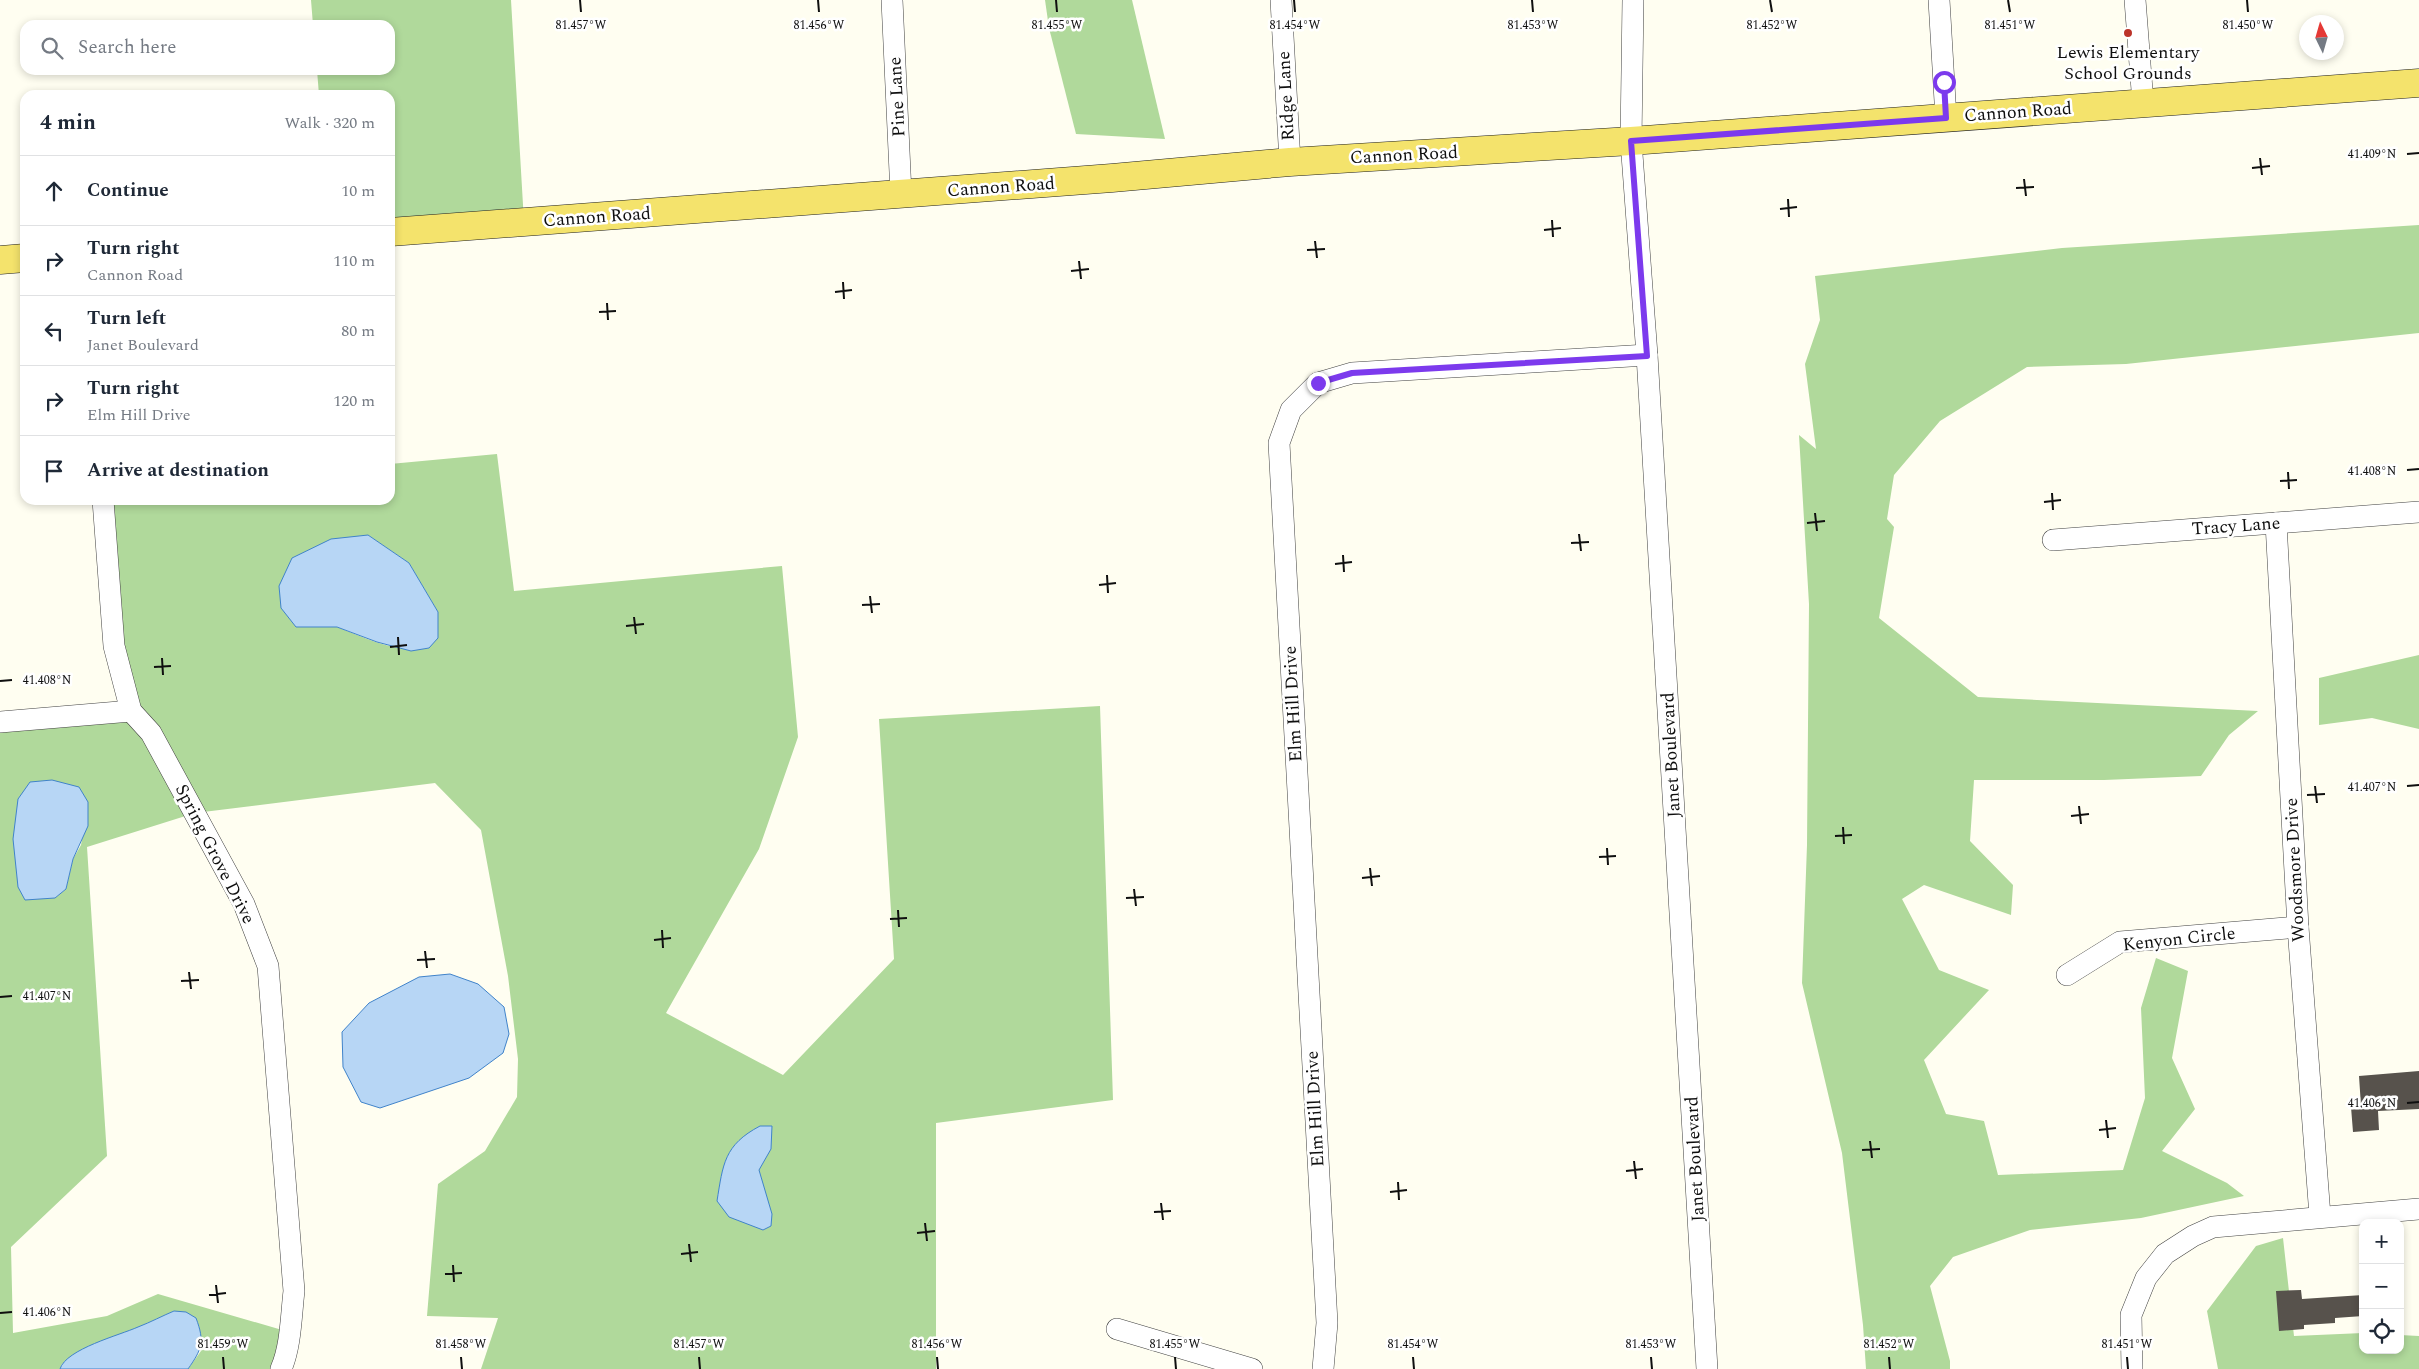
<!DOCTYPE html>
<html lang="en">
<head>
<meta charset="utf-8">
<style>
	:root { --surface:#fff; --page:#f6f6f7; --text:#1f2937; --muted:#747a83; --line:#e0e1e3 }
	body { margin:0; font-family:Spectral,serif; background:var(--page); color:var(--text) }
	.controls { position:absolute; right:15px; bottom:15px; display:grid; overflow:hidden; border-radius:10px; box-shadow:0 2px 8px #0003 }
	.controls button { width:45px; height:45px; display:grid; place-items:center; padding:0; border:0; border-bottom:1px solid var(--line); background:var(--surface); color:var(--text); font:25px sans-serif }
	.compass { position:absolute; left:2299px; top:15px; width:45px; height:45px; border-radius:50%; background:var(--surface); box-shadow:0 2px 8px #0003; rotate:355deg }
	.stop { position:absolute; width:15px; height:15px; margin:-11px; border:4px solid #7c3aed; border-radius:50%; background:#fff }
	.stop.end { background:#7c3aed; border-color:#fff; box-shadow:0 1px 5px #0008 }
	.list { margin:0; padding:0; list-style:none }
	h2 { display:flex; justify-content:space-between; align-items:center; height:65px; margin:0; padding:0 20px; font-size:21px }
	h2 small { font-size:16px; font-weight:400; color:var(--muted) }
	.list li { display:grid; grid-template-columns:32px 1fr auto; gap:15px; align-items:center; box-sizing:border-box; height:70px; padding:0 20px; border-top:1px solid var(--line) }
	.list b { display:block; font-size:19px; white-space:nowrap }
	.list p { margin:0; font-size:16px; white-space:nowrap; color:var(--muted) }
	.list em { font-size:16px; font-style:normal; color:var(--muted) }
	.icon { flex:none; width:28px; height:28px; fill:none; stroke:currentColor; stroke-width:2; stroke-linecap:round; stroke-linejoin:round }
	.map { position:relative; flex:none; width:2419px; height:1369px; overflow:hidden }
	.search { position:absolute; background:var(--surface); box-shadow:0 2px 8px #0003; left:20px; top:20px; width:375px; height:55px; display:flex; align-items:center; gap:12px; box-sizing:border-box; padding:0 18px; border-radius:15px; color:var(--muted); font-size:19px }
	.panel { position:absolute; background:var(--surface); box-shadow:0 2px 8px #0003; left:20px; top:90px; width:375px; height:415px; border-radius:15px }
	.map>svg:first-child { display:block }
	.forest { fill:#b0d99b; fill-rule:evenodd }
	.water { fill:#b7d6f5; stroke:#4083ca }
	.building { fill:#57524c }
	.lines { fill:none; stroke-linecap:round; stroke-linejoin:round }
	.minor-casing { stroke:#424242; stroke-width:22 }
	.major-casing { stroke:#202020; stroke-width:29 }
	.minor { stroke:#fff; stroke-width:21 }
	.major { stroke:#f4e36c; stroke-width:28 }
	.route { stroke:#7c3aed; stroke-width:6 }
	.ticks { fill:none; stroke:#0f0f0f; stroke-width:2 }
	.poi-dot { fill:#bc342a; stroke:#fff; stroke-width:2 }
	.labels { text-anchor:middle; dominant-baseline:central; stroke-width:5; stroke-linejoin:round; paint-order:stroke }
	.poi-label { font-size:18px; fill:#0f0f0f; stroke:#fff }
	.street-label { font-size:18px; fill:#0f0f0f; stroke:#fff }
	.ticks-label { font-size:12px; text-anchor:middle; fill:#0f0f0f; stroke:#fff; stroke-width:5; stroke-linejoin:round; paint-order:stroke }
</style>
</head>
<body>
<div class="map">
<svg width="2419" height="1369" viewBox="0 0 2419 1369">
	<rect width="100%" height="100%" fill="#fffef1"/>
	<g class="forest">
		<path d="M311,0H511L524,222L390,232V95H319L317,70H390V25H313Z"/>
		<path d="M1045,0H1132L1165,139L1076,134L1049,28Z"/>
		<path d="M2419,225V333L2126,364L2027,367L1940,421L1894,475L1887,519L1894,527L1879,618L1978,697L2258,711L2229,735L2201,776L2104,780H1974L1970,841L2013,885L2011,915L1924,885L1902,899L1939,970L1989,990L1924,1060L1946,1114L1984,1121L1998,1175L2123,1170L2145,1098L2141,1008L2156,958L2188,971L2172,1058L2195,1109L2162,1151L2227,1183L2244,1196L2141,1218L2030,1230L1953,1257L1930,1286L1950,1361V1369H1866L1863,1325L1842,1153L1802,983L1807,845L1809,604L1799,435L1816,449L1805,364L1820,320L1815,276L2062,248Z"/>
		<path d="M497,454L514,591L782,566L798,737L759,849L666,1013L783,1075L894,959L879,719L1100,706L1113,1100L936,1123V1369H481L498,1318L427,1316L438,1184L485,1151L517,1097L518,1059L508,976L481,830L435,783L195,813L87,847L107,1156L11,1247L13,1333L107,1316L158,1294L289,1332L281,1369H188L201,1351L174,1311L62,1364L60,1369H0V722L131,711L105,500H390V464ZM368,535L409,563L438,612L429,648C397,654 366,638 337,627ZM88,802L81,845L73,859L66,889L55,898Z"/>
		<path d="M2419,655V729L2372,718L2319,725V678Z"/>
		<path d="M2283,1238L2294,1336L2363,1333V1350H2400V1335L2419,1336V1369H2218L2207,1311L2256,1246Z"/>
	</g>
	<g class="water">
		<path d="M368,535L409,563L438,612V638L429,648L411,651L377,642L337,627H296L281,608L279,586L292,558L331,539Z"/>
		<path d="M52,780L79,787L88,802V826L73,859L66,889L55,898L25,900L18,887L13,839L18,799L30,782Z"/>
		<path d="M450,974L478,984L504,1007L509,1034L503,1053L469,1078L380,1108L361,1102L343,1067L342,1032L369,1003L419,977Z"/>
		<path d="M760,1126H772L771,1149L759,1170L772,1214L771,1226L763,1230L729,1217L717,1201C723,1164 724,1145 760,1126Z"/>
		<path d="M174,1311L186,1312L196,1318C205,1342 202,1349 188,1369H60C66,1349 120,1335 138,1327C151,1322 162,1316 174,1311Z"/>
	</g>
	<g class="building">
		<path d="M2419,1071V1109L2378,1111L2379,1130L2353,1132L2351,1107L2361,1106L2359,1076Z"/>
		<path d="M2301,1290L2302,1299L2363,1295V1316L2335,1318V1323L2304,1325V1329L2279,1331L2276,1291Z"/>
	</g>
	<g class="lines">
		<defs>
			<g id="minor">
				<path d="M892,0L901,194"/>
				<path d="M1281,0L1290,162"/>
				<path d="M1633,0L1631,141L1647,355L1707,1369"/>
				<path d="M1939,0L1946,118"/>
				<path d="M2135,0L2143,103"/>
				<path d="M103,500L114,646L131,711L151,733L244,904L268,966L294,1291C291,1316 291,1346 281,1369"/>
				<path d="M2276,523L2298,927L2320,1216"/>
				<path d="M2053,540L2419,512"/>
				<path d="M0,722L131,711"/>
				<path d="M2067,975L2120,942L2298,927"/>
				<path d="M1117,1329L1252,1369"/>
				<path d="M1323,1369L1327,1323L1279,443L1291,410L1318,383L1352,373L1647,355"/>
				<path d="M2132,1369L2131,1315L2146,1278L2165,1254L2193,1236L2213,1227L2419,1209"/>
			</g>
			<g id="major">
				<path d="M390,232L1112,178L1290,162L1631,141L2419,83"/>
				<path d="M0,260L25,258"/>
			</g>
		</defs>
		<use href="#minor" class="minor-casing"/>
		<use href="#major" class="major-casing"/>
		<use href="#minor" class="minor"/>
		<use href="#major" class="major"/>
	</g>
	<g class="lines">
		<path class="route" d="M1318,383L1352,373L1647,356L1631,141L1946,118L1944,82"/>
	</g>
	<path class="ticks" d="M580,0L581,12M818,0L819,12M1056,0L1057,12M1294,0L1295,12M1532,0L1533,12M1770,0L1772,12M2008,0L2010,12M2247,0L2248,12M2407,154L2419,153M2260,158L2262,175M2252,168L2270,166M2024,179L2026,196M2016,188L2034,187M1788,199L1789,217M1780,209L1797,207M1552,220L1553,237M1544,230L1561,228M1315,241L1317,258M1307,250L1325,249M1079,261L1081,279M1071,271L1089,269M843,282L844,299M835,292L852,290M607,303L608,320M599,312L616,311M2407,470L2419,469M2288,472L2289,489M2280,481L2297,480M2052,493L2053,510M2044,502L2061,500M1815,513L1817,531M1807,523L1825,521M1579,534L1581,551M1571,543L1589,542M1343,555L1344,572M1335,564L1352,562M1107,575L1108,593M1099,585L1116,583M870,596L872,613M862,605L880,604M634,617L636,634M626,626L644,624M398,637L399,655M390,647L407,645M162,658L163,675M154,667L171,666M0,681L12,680M2315,786L2317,803M2407,786L2419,785M2307,795L2325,794M2079,806L2081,824M2071,816L2089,814M1843,827L1844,844M1835,836L1852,835M1607,848L1608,865M1599,857L1616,856M1370,868L1372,886M1362,878L1380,876M1134,889L1136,906M1126,898L1144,897M898,910L899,927M890,919L907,918M662,930L663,948M654,940L671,938M425,951L427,968M417,960L435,959M189,972L191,989M181,981L199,980M0,997L12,996M2407,1103L2419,1102M2106,1120L2108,1138M2099,1130L2116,1128M1870,1141L1872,1158M1862,1150L1880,1149M1634,1161L1636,1179M1626,1171L1643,1169M1398,1182L1399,1200M1390,1192L1407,1190M1161,1203L1163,1220M1154,1212L1171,1211M925,1223L927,1241M917,1233L935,1231M689,1244L691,1262M681,1254L698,1252M453,1265L454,1282M445,1274L462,1273M216,1285L218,1303M209,1295L226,1293M0,1313L12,1312M223,1357L224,1369M461,1357L462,1369M699,1357L700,1369M937,1357L938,1369M1175,1357L1176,1369M1413,1357L1414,1369M1651,1357L1652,1369M1889,1357L1890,1369M2127,1357L2128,1369"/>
	<circle class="poi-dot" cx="2128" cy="33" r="5"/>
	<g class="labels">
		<g class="poi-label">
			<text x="2128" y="52">Lewis Elementary<tspan x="2128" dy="21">School Grounds</tspan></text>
		</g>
		<g class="street-label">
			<text transform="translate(1286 96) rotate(-93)">Ridge Lane</text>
			<text transform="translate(897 97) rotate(-93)">Pine Lane</text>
			<text transform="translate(2018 112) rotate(-4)">Cannon Road</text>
			<text transform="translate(1404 155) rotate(-3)">Cannon Road</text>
			<text transform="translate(1001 187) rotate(-4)">Cannon Road</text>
			<text transform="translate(597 217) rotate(-4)">Cannon Road</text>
			<text transform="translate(2236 526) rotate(-4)">Tracy Lane</text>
			<text transform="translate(1293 704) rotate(-93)">Elm Hill Drive</text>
			<text transform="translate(1671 755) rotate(-93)">Janet Boulevard</text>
			<text transform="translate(215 854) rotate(63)">Spring Grove Drive</text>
			<text transform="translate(2295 870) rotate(-93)">Woodsmore Drive</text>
			<text transform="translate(2179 939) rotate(-6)">Kenyon Circle</text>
			<text transform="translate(1315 1109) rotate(-93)">Elm Hill Drive</text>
			<text transform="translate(1695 1159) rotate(-93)">Janet Boulevard</text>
		</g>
	</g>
	<g class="ticks-label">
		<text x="581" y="29">81.457°W</text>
		<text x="819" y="29">81.456°W</text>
		<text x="1057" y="29">81.455°W</text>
		<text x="1295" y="29">81.454°W</text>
		<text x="1533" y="29">81.453°W</text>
		<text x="1772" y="29">81.452°W</text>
		<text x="2010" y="29">81.451°W</text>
		<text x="2248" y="29">81.450°W</text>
		<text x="2372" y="158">41.409°N</text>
		<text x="2372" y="475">41.408°N</text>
		<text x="47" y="684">41.408°N</text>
		<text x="2372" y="791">41.407°N</text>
		<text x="47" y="1000">41.407°N</text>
		<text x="2372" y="1107">41.406°N</text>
		<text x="47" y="1316">41.406°N</text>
		<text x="223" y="1348">81.459°W</text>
		<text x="461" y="1348">81.458°W</text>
		<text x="699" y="1348">81.457°W</text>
		<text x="937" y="1348">81.456°W</text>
		<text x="1175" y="1348">81.455°W</text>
		<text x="1413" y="1348">81.454°W</text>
		<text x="1651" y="1348">81.453°W</text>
		<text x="1889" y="1348">81.452°W</text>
		<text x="2127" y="1348">81.451°W</text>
	</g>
</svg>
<div class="controls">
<button>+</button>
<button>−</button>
<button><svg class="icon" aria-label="locate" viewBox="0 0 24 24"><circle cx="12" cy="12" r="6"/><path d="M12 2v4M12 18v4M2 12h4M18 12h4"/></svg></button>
</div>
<svg class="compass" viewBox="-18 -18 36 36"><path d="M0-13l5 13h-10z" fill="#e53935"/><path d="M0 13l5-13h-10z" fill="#747a83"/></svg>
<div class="stop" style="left:1944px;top:82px"></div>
<div class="stop end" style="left:1318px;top:383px"></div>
<div class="search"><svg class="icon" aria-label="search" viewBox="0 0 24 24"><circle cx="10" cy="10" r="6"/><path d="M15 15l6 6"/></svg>Search here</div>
<section class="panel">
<h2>4 min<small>Walk · 320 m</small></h2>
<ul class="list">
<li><svg class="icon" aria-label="ahead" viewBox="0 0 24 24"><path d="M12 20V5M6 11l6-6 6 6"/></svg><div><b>Continue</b></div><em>10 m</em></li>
<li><svg class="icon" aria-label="right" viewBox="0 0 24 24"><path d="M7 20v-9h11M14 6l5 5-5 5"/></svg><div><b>Turn right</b><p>Cannon Road</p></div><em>110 m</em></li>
<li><svg class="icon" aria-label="left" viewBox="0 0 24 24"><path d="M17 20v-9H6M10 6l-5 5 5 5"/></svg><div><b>Turn left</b><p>Janet Boulevard</p></div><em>80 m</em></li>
<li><svg class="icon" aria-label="right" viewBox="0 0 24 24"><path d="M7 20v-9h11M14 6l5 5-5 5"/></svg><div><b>Turn right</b><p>Elm Hill Drive</p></div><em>120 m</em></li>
<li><svg class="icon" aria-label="arrive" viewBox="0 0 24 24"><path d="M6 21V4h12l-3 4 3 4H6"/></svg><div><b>Arrive at destination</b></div></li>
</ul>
</section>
</div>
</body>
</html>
